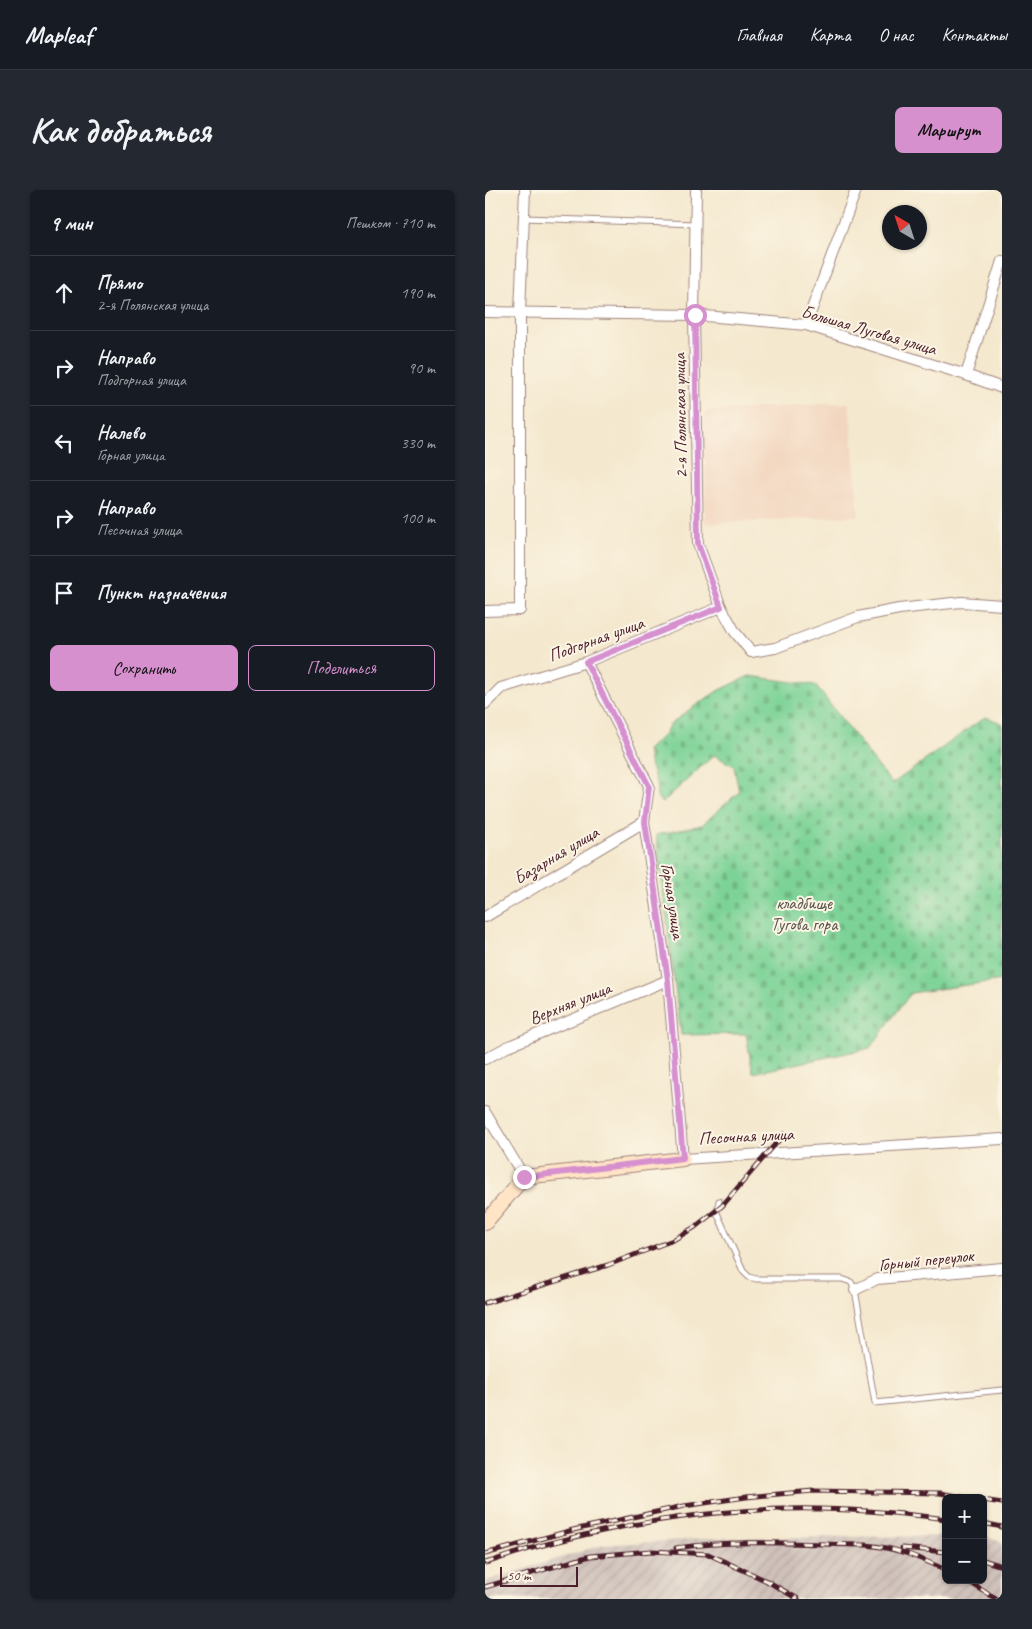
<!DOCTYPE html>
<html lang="ru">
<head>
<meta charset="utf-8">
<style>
	:root { --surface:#171b24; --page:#242831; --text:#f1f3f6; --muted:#9ea1a6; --line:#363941; --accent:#d690ce }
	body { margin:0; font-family:Caveat,sans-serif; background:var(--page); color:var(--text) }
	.controls { position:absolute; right:15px; bottom:15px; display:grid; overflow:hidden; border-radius:8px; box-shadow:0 1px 4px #0004 }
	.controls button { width:45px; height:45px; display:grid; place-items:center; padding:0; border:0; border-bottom:1px solid var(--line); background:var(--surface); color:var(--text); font:25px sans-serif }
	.compass { position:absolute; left:397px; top:15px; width:45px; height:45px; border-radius:50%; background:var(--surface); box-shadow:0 1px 4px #0004; rotate:321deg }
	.scale { position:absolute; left:15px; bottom:12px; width:78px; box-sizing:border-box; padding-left:5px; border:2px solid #4a1f2b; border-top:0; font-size:14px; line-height:18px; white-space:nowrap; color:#4a1f2b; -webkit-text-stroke:4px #fcf5e5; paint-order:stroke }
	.stop { position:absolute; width:15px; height:15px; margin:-11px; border:4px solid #d690ce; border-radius:50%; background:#fff }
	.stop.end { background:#d690ce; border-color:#fff; box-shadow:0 1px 5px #0008 }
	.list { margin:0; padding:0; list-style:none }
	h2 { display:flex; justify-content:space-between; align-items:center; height:65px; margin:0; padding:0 20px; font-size:21px }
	h2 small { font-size:16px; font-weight:400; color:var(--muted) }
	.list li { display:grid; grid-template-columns:32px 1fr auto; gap:15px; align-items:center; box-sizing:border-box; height:75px; padding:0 20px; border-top:1px solid var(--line) }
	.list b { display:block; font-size:19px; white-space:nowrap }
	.list p { margin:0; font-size:16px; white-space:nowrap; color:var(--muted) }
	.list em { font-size:16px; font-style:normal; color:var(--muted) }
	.actions { display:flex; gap:10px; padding:15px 20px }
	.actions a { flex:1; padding:11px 0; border:1px solid var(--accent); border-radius:8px; text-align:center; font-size:18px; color:var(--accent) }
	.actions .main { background:var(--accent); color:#111 }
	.icon { flex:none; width:28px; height:28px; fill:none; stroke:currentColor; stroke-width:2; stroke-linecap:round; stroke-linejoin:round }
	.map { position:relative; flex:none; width:517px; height:1409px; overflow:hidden; border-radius:8px }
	header { display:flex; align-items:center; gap:30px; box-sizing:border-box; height:70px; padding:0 25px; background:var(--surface); border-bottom:1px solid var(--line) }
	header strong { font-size:24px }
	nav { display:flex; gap:28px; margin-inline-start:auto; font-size:18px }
	.intro { display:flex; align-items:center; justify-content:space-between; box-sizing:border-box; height:120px; padding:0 30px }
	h1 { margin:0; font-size:35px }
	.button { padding:12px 22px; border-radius:8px; background:var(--accent); color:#111; font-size:18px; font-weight:700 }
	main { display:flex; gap:30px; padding:0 30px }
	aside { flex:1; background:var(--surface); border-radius:8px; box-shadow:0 1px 4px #0004 }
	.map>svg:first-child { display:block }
	.built { fill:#f2d5be }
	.industrial { fill:url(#industrial-furrows) }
	.cemetery { fill:url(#cemetery-stones); stroke:#647961 }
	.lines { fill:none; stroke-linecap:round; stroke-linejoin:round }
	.lane-casing { stroke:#9f847c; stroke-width:7 }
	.street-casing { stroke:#9f847c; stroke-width:12 }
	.secondary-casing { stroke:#9f847c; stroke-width:16 }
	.lane { stroke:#fff; stroke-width:5 }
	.street { stroke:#fff; stroke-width:10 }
	.secondary { stroke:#ffe4c6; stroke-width:14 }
	.rail-casing { stroke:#4a1f2b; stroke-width:5 }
	.rail { stroke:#fcf5e5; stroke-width:3; stroke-dasharray:9; stroke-linecap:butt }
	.route { stroke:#d690ce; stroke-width:6 }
	.labels { text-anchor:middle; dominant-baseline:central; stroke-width:4; stroke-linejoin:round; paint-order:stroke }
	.street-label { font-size:18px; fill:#4a1f2b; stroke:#fcf5e5 }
	.park-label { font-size:18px; fill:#59554b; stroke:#fcf5e5 }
</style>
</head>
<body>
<header>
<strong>Mapleaf</strong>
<nav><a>Главная</a><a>Карта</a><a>О нас</a><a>Контакты</a></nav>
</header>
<div class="intro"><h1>Как добраться</h1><a class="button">Маршрут</a></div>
<main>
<aside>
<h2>9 мин<small>Пешком · 710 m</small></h2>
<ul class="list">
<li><svg class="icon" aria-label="ahead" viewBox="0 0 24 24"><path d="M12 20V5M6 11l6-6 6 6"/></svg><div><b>Прямо</b><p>2-я Полянская улица</p></div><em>190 m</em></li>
<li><svg class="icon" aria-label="right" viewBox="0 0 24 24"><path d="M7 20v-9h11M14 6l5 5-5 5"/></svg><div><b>Направо</b><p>Подгорная улица</p></div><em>90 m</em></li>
<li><svg class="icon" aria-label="left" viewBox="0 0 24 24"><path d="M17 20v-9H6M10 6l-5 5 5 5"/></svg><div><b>Налево</b><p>Горная улица</p></div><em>330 m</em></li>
<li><svg class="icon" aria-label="right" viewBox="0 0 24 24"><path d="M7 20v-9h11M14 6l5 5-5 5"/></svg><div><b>Направо</b><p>Песочная улица</p></div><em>100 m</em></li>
<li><svg class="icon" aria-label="arrive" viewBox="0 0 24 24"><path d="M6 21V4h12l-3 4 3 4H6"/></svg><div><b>Пункт назначения</b></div></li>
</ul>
<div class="actions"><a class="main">Сохранить</a><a>Поделиться</a></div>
</aside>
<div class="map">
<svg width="517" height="1409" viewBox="0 0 517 1409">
	<defs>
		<pattern id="industrial-furrows" width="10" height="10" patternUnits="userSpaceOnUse" patternTransform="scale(1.25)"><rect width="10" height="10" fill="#cfc1ba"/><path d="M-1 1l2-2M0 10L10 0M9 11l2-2" fill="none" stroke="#b3a5a0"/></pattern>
		<pattern id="cemetery-stones" width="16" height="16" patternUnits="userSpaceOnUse" patternTransform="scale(1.25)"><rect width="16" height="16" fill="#7dd397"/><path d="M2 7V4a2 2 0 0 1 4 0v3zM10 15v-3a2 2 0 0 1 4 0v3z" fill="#6eb582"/></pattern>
	</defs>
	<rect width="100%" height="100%" fill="#fcf5e5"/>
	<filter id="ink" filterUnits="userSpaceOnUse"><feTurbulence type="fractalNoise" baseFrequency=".02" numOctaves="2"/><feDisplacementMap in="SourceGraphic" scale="10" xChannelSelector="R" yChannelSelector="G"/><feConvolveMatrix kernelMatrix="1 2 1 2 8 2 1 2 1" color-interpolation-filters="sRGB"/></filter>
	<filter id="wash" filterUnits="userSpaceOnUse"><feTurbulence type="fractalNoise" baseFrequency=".0096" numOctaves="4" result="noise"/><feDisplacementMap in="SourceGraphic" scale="20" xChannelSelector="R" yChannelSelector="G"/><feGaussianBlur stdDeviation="1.12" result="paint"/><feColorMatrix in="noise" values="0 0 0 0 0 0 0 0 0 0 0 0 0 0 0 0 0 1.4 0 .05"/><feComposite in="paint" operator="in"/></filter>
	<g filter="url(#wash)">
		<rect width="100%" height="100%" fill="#f4e8ce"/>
		<path class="built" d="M364,213L374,326L220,334V221Z"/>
		<path class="industrial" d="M461,1346V1390H498V1346L517,1352V1409H0V1391L117,1355L229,1348Z"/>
		<path class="cemetery" d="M264,486L330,495L407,594L500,527L517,533V790L426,803L385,858L268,883L261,844L196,845L171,645L217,635L254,602L249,576L229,565L177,613L172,607L171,592L164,571L162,560L180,544L185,535L204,520L231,502Z"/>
	</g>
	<g filter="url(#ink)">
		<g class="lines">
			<defs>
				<g id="lane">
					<path d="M39,28L211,34"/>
					<path d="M234,1011L232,1023L258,1081L264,1087L271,1089H357L366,1092L370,1100L390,1213L517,1200"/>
				</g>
				<g id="street">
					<path d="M211,0L209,125L213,354L236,417L250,442L266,462L290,458L373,427L414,419L476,412L517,415"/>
					<path d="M0,122L209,125L321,135L481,185L517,198"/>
					<path d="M321,135L371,0"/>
					<path d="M481,185L517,71"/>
					<path d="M0,421L35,420V122L40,0"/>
					<path d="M101,472L164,596L159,632L183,790L198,969L517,949"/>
					<path d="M0,514L16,498L101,472L236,417"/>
					<path d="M0,727L159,632"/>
					<path d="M0,869L24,856L183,790"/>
					<path d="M0,922L39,987"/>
					<path d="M370,1100L392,1089L517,1078"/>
				</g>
				<path id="secondary" d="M0,1033L39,987L198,969"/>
			</defs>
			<use href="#lane" class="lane-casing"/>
			<use href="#street" class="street-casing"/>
			<use href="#secondary" class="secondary-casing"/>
			<use href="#lane" class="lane"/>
			<use href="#street" class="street"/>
			<use href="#secondary" class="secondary"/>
			<defs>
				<g id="rail">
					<path d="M0,1113L123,1075L188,1050L210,1037L237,1016L299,944"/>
					<path d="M498,1310L517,1313"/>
					<path d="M498,1333L517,1337"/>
					<path d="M191,1358C254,1349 318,1354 381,1355C413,1358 432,1367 461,1380"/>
					<path d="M417,1358L461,1362"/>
					<path d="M0,1364L88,1340L199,1316L261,1307L328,1301L455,1303L482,1308"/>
					<path d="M498,1370L517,1376"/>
					<path d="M0,1373C20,1367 41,1359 62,1354C139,1334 221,1320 302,1319C354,1318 408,1322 461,1329"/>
					<path d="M481,1390L511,1409"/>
					<path d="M0,1397L105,1366L167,1361L223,1364L282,1391L313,1409"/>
				</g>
			</defs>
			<use href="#rail" class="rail-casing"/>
			<use href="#rail" class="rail"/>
		</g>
	</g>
	<g class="lines" filter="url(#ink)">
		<path class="route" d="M39,987L198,968L183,790L160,632L164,596L101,472L236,417L213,354L210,125"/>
	</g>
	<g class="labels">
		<g class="street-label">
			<text transform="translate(384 140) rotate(16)">Большая Луговая улица</text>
			<text transform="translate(195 226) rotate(-91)">2-я Полянская улица</text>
			<text transform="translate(111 449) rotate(-20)">Подгорная улица</text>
			<text transform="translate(71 665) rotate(-31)">Базарная улица</text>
			<text transform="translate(188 711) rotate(81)">Горная улица</text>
			<text transform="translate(85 813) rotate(-22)">Верхняя улица</text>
			<text transform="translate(261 946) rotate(-3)">Песочная улица</text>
			<text transform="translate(441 1070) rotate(-6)">Горный переулок</text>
		</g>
		<g class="park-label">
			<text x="319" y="713">кладбище<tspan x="319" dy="21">Тугова гора</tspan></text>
		</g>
	</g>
</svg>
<div class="controls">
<button>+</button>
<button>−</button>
</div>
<svg class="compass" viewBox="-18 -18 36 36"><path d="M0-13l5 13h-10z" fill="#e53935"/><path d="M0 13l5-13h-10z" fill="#9ea1a6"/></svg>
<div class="scale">50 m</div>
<div class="stop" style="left:210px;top:125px"></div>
<div class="stop end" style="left:39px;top:987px"></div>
</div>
</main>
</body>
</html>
